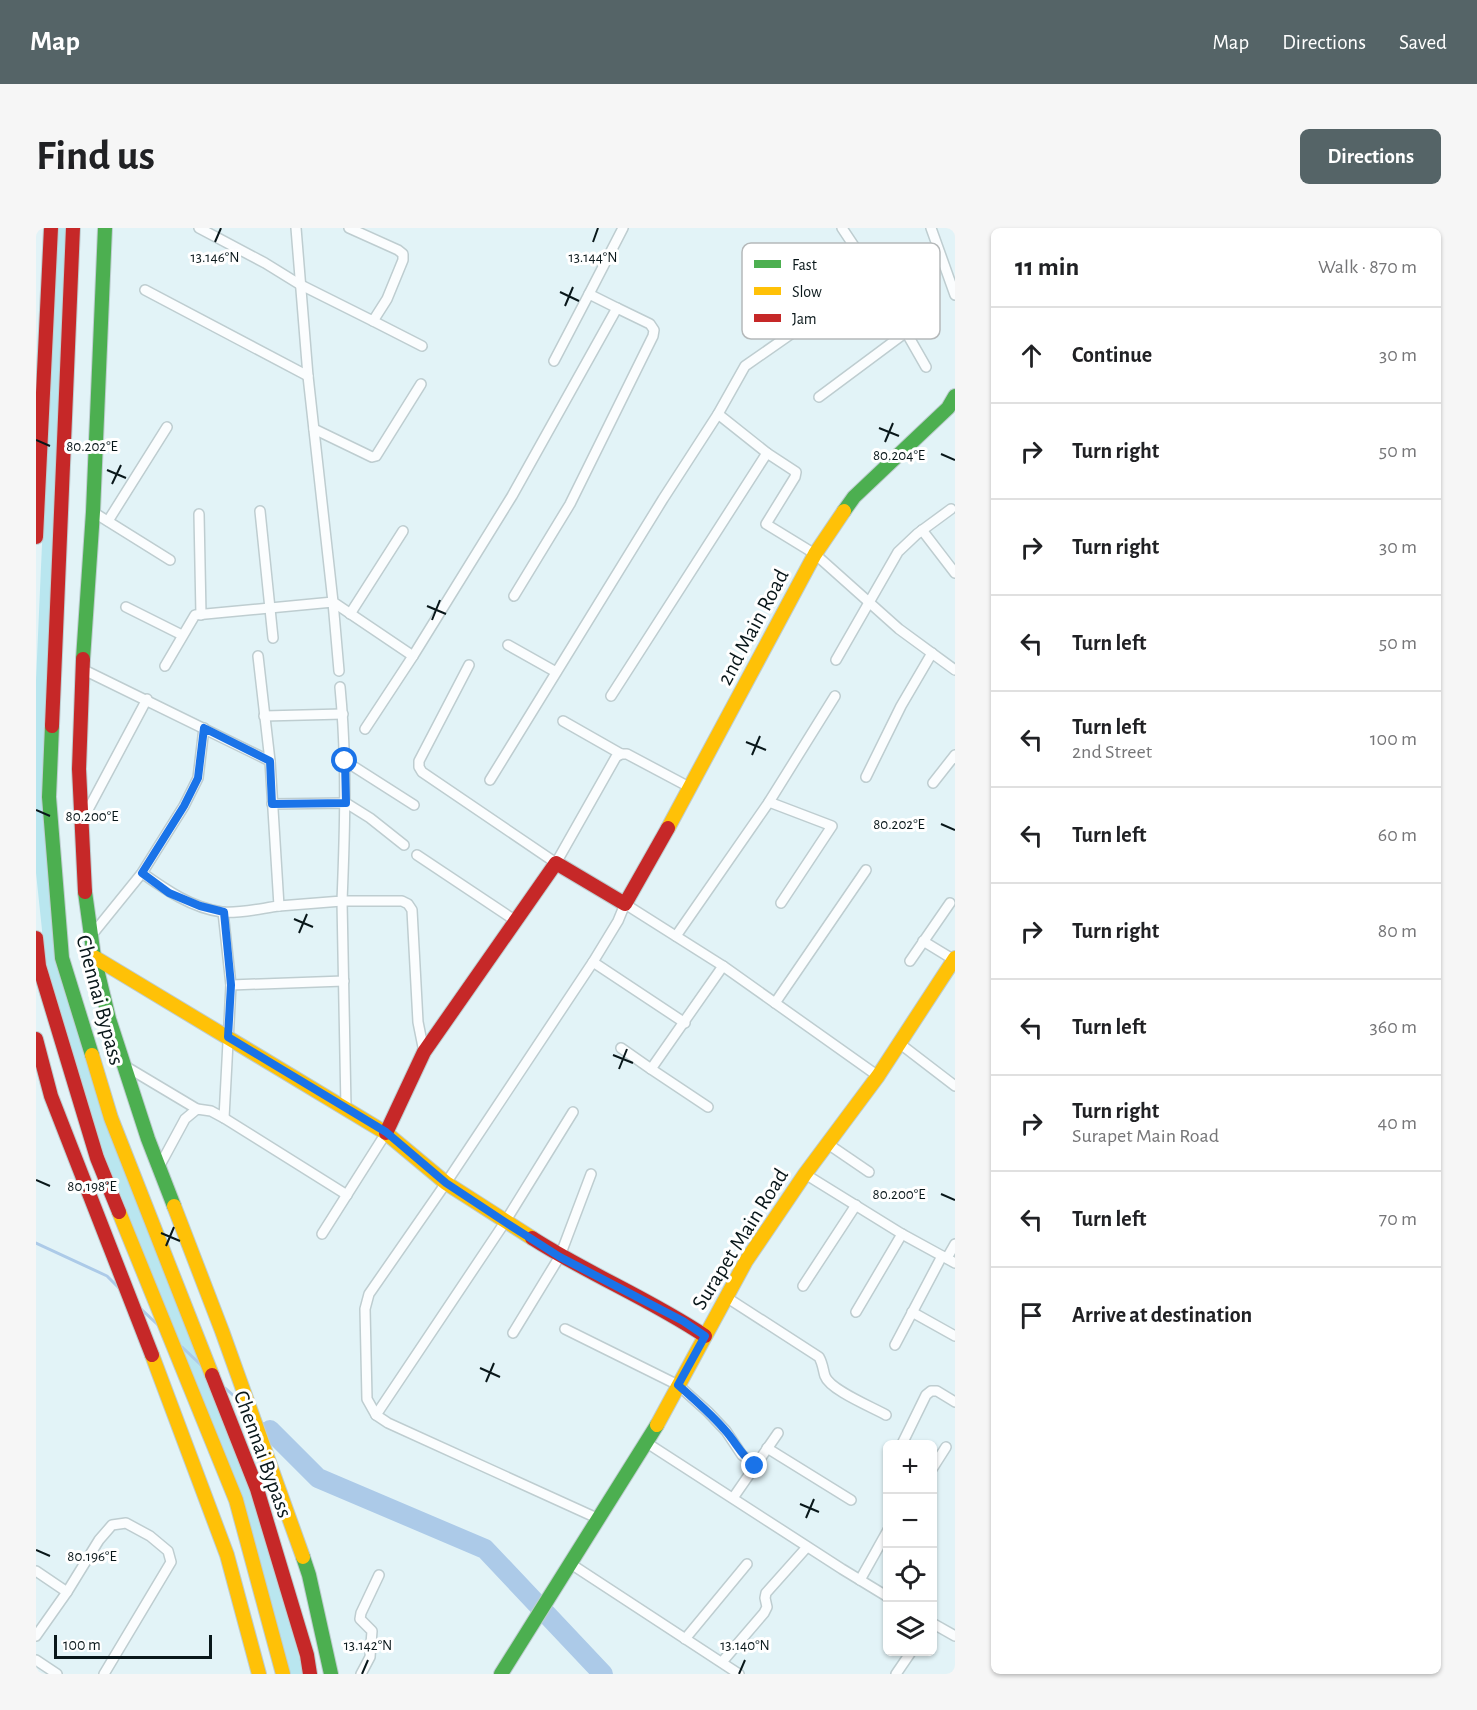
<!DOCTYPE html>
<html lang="en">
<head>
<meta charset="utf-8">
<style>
	:root { --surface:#fff; --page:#f6f6f6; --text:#202124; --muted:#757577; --line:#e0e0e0; --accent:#556467 }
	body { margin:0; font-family:"Alegreya Sans",sans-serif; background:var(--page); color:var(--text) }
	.controls { position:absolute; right:18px; bottom:18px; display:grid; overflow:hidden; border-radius:9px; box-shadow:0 2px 4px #0004 }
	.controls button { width:54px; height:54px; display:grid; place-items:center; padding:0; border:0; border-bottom:2px solid var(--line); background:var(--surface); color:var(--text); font:30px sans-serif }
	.scale { position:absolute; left:18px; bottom:15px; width:158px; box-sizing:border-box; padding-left:6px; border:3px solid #09171a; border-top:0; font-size:16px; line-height:21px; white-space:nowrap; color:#09171a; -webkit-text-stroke:4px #fff; paint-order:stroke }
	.stop { position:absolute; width:18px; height:18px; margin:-14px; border:4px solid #1a73e8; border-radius:50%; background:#fff }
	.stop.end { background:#1a73e8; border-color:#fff; box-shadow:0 2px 6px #0008 }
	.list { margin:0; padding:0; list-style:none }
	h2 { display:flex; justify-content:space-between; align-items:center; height:78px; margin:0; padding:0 24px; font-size:26px }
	h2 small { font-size:20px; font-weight:400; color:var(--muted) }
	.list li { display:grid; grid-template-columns:39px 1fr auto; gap:18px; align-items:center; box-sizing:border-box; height:96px; padding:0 24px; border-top:2px solid var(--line) }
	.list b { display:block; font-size:22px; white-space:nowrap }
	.list p { margin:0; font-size:20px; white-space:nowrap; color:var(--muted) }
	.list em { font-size:20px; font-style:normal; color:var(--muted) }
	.icon { flex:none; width:33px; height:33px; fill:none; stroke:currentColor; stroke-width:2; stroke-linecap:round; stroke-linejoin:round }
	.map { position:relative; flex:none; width:919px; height:1446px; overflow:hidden; border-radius:9px }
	header { display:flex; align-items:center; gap:36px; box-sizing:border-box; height:84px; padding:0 30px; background:var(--accent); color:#fff }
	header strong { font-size:28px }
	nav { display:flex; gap:33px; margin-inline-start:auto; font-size:21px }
	.intro { display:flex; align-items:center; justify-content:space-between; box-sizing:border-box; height:144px; padding:0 36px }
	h1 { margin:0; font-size:42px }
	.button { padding:15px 27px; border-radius:9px; background:var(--accent); color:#fff; font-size:21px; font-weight:700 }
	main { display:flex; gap:36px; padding:0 36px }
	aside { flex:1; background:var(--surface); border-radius:9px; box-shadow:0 2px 4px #0004 }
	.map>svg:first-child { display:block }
	.green { fill:#b9e6ef }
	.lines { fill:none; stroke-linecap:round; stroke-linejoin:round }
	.stream { stroke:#accae8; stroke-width:3 }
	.river { stroke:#accae8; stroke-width:20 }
	.street-casing { stroke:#becdd0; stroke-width:12 }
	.fast-casing { stroke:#becdd0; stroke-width:16 }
	.slow-casing { stroke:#becdd0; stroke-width:16 }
	.jam-casing { stroke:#becdd0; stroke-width:16 }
	.street { stroke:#fbfdfe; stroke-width:9 }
	.fast { stroke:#4caf50; stroke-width:14 }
	.slow { stroke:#ffc107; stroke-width:14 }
	.jam { stroke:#c62828; stroke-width:14 }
	.route { stroke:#1a73e8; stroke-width:8 }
	.ticks { fill:none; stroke:#09171a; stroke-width:2 }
	.labels { text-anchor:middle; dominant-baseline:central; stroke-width:6; stroke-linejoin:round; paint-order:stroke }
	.street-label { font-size:22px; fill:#09171a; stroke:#fff }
	.key { fill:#fff; stroke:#b5b9ba; stroke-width:1.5 }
	.key-label { font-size:16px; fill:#09171a }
	.ticks-label { font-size:15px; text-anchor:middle; fill:#09171a; stroke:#fff; stroke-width:6; stroke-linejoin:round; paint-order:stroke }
</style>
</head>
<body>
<header>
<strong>Map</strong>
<nav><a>Map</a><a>Directions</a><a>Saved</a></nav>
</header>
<div class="intro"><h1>Find us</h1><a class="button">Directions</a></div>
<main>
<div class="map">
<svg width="919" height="1446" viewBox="0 0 919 1446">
	<rect width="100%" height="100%" fill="#e2f3f7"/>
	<path class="green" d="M20,0H32L15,439L21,728L218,1265L268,1446H251L230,1362L66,926L7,741L6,702L0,645V452Z"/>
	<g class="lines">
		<g class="stream">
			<path d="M0,1015L71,1048L86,1063"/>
			<path d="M104,1080L121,1096"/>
			<path d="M146,1119L165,1137"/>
			<path d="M189,1160L207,1176"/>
			<path d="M224,1193L234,1202"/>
		</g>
		<path class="river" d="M234,1202L282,1250L449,1321L567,1446"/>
		<defs>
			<g id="street">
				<path d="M163,0L229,35L263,56L337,93L351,71L367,32V26L362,22L313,0"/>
				<path d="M260,0L272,148L297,374L377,428L476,268L581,80L553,66L518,133"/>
				<path d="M806,0L838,48L890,139"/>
				<path d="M895,0L919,67"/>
				<path d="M109,62L272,148"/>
				<path d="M553,66L587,0"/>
				<path d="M337,93L386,118"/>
				<path d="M783,169L869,105"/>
				<path d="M278,201L336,229L340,228L385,156"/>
				<path d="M731,225L760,244L759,249L730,296L779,326L863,401L919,442"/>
				<path d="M224,283L237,410"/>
				<path d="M57,284L134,332"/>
				<path d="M163,286L165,387"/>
				<path d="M72,293L131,199"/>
				<path d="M886,302L919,345"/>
				<path d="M478,368L534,276L617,108L618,102L614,96L581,80"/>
				<path d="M90,379L146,407"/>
				<path d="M314,386L367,303"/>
				<path d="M472,417L520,444"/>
				<path d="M222,428L234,533"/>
				<path d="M800,432L862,324L881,306L915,281"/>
				<path d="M433,437L383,533V539L386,544L520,635L580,529L585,526H591L655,560"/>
				<path d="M129,438L159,387L297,374L303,443"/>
				<path d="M46,441L234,533L243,678C227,680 202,686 186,684C156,680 130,662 106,645"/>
				<path d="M575,468L731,225L682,186"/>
				<path d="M228,488L307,486"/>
				<path d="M527,493L585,526"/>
				<path d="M329,501L377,428"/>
				<path d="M309,533L378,577"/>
				<path d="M830,549L865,478L896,425"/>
				<path d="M454,552L627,271L682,186L709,138L838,48"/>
				<path d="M897,555L919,527"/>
				<path d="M733,574L796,598L745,675"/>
				<path d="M236,576L310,575L334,590L368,617"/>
				<path d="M46,593L111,471"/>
				<path d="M381,627L480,693"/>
				<path d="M243,678L306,673C309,600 311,532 304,459"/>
				<path d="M187,684L195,757L188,890"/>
				<path d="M55,708L106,645L148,578L162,550L168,500"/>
				<path d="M640,708L733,574L799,468"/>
				<path d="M887,713L918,732"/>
				<path d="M874,733L914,675"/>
				<path d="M557,734L649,795"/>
				<path d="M195,757L308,753"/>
				<path d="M739,775L830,642"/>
				<path d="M863,815L919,858"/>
				<path d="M585,820L615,841L687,738"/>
				<path d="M89,838L161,881"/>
				<path d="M615,841L672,879"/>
				<path d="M310,880L306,673H366L372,676L376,682L382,794L388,824"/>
				<path d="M792,916L833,944"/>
				<path d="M123,939L149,891L161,881L175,883L188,890L311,967"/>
				<path d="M769,946L866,1006L919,1035"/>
				<path d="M286,1006L350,905"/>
				<path d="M911,1030L919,1016"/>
				<path d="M767,1058L820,977"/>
				<path d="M690,1069L783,1129C787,1136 787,1142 789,1148C794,1162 836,1179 850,1187"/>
				<path d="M820,1084L866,1006"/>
				<path d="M876,1084L919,1108"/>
				<path d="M529,1101L642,1157L672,1184L690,1203L706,1227L719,1237"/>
				<path d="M477,1105L524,1028L555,946"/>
				<path d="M859,1117L906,1028"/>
				<path d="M340,1187L469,994L537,884"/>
				<path d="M611,1215L806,1341L852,1369"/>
				<path d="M866,1216L890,1167L895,1163H901L919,1174"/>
				<path d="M731,1220L815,1272"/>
				<path d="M896,1241L910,1219"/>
				<path d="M697,1270L742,1205"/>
				<path d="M563,1291L352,1195L340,1187L331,1171L329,1081L333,1066L410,955L557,734L582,693L589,676L687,738L842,848"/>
				<path d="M535,1336L703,1446"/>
				<path d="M0,1343L31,1364L0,1408"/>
				<path d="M824,1352L852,1302"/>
				<path d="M31,1364L63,1312L76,1297L90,1295L114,1308L132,1323L135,1334L68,1446"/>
				<path d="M896,1395L919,1408"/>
				<path d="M649,1411L711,1336"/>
				<path d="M0,1432L21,1446"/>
				<path d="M686,1434L728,1385L731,1379L729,1370L730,1365L771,1319"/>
				<path d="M325,1446L334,1429L336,1403L324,1391L325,1385L343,1347"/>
				<path d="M860,1446L875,1424"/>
			</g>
			<g id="fast">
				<path d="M808,283L818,269L912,180L919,168"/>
				<path d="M47,431L57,284L69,0"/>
				<path d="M16,498L13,569L26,730L56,827"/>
				<path d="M49,664L58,729L73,791L112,911L138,978"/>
				<path d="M267,1329L273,1347L295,1446"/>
				<path d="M465,1446L621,1197"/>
			</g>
			<g id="slow">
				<path d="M632,600L779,326L808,283"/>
				<path d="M58,729L350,905L410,955L496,1010"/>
				<path d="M56,827L75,890L176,1147"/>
				<path d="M138,978L186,1103L267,1329"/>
				<path d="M83,984L200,1272L247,1446"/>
				<path d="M116,1127L191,1327L223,1446"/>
				<path d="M621,1197L710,1033L769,946L842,848L919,730"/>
			</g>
			<g id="jam">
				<path d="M0,309L15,0"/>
				<path d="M47,431L43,541L49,664"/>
				<path d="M16,498L37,0"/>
				<path d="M0,710L3,738L61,930L83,984"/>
				<path d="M0,811L15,868L116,1127"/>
				<path d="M350,905L388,824L520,635L589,676L632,600"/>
				<path d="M496,1010C552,1046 614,1071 669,1108"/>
				<path d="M176,1147L221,1261L271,1427L274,1446"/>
			</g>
		</defs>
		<use href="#street" class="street-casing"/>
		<use href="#fast" class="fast-casing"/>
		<use href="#slow" class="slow-casing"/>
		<use href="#jam" class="jam-casing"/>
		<use href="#street" class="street"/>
		<use href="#fast" class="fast"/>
		<use href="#slow" class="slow"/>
		<use href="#jam" class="jam"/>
	</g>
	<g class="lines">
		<path class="route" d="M309,533L310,575L236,576L234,533L168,500L162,550L148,578L106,645L133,665L164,678L188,684L195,757L192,809L350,904L410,955L469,994L524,1029L647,1093L669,1108L642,1157C658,1171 674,1185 688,1201C701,1215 703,1225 719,1238"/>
	</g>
	<path class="ticks" d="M179,14L185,0M557,14L562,0M524,64L543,73M529,78L537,59M843,200L863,208M0,212L14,218M849,214L857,195M905,226L919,232M71,242L90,250M76,256L85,237M391,378L410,386M396,392L404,372M710,514L730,522M716,527L724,508M0,582L14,588M905,596L919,602M258,691L277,699M263,705L271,686M577,827L597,835M583,841L591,821M0,952L14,958M905,966L919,972M125,1005L144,1013M130,1018L138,999M444,1140L464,1149M450,1154L458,1135M764,1276L783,1284M770,1290L778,1271M0,1322L14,1328M326,1446L332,1432M703,1446L709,1432"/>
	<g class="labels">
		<g class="street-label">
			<text transform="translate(717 399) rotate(-62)">2nd Main Road</text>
			<text transform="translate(64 772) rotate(75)">Chennai Bypass</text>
			<text transform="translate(704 1011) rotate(-58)">Surapet Main Road</text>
			<text transform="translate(227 1226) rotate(70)">Chennai Bypass</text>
		</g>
	</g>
	<rect x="706" y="15" width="198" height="96" rx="9" class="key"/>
	<rect x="718" y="32" width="27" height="8" fill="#4caf50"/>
	<rect x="718" y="59" width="27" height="8" fill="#ffc107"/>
	<rect x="718" y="86" width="27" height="8" fill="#c62828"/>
	<g class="key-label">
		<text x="756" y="42">Fast</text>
		<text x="756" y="69">Slow</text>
		<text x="756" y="96">Jam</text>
	</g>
	<g class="ticks-label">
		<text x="179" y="34">13.146°N</text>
		<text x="557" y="34">13.144°N</text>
		<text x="56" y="223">80.202°E</text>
		<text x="863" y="232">80.204°E</text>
		<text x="56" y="593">80.200°E</text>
		<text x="863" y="601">80.202°E</text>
		<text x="56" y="963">80.198°E</text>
		<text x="863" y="971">80.200°E</text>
		<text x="56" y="1333">80.196°E</text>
		<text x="332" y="1422">13.142°N</text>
		<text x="709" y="1422">13.140°N</text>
	</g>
</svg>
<div class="controls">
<button>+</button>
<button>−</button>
<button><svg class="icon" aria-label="locate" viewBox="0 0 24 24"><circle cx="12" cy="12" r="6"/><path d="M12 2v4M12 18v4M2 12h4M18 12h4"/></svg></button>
<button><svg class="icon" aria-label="layers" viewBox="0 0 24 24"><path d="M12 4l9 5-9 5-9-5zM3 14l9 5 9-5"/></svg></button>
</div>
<div class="scale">100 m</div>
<div class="stop" style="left:309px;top:533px"></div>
<div class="stop end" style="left:719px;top:1238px"></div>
</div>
<aside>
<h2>11 min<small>Walk · 870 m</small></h2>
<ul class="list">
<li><svg class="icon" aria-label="ahead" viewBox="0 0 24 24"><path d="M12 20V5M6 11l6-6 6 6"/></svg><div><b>Continue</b></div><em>30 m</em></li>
<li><svg class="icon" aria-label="right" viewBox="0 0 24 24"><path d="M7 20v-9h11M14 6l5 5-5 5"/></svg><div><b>Turn right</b></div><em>50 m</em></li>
<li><svg class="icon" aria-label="right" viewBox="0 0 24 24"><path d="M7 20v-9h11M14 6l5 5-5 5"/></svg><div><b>Turn right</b></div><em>30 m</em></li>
<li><svg class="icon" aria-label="left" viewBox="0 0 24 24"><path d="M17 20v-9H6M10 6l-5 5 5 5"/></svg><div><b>Turn left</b></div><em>50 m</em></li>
<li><svg class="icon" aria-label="left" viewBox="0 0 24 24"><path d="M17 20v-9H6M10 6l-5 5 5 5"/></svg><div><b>Turn left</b><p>2nd Street</p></div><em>100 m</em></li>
<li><svg class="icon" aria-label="left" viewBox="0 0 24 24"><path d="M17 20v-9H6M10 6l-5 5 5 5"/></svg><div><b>Turn left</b></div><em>60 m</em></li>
<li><svg class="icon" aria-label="right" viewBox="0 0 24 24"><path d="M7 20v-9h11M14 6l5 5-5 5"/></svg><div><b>Turn right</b></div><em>80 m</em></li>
<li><svg class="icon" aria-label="left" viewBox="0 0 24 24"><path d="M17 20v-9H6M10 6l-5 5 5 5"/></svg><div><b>Turn left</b></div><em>360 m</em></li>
<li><svg class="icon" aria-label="right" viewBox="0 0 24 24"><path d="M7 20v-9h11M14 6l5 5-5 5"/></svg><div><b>Turn right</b><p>Surapet Main Road</p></div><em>40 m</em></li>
<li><svg class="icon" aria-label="left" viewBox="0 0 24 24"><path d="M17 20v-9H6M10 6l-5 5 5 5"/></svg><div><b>Turn left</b></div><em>70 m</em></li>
<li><svg class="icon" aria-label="arrive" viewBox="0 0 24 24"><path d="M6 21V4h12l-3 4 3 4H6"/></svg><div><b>Arrive at destination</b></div></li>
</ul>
</aside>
</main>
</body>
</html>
